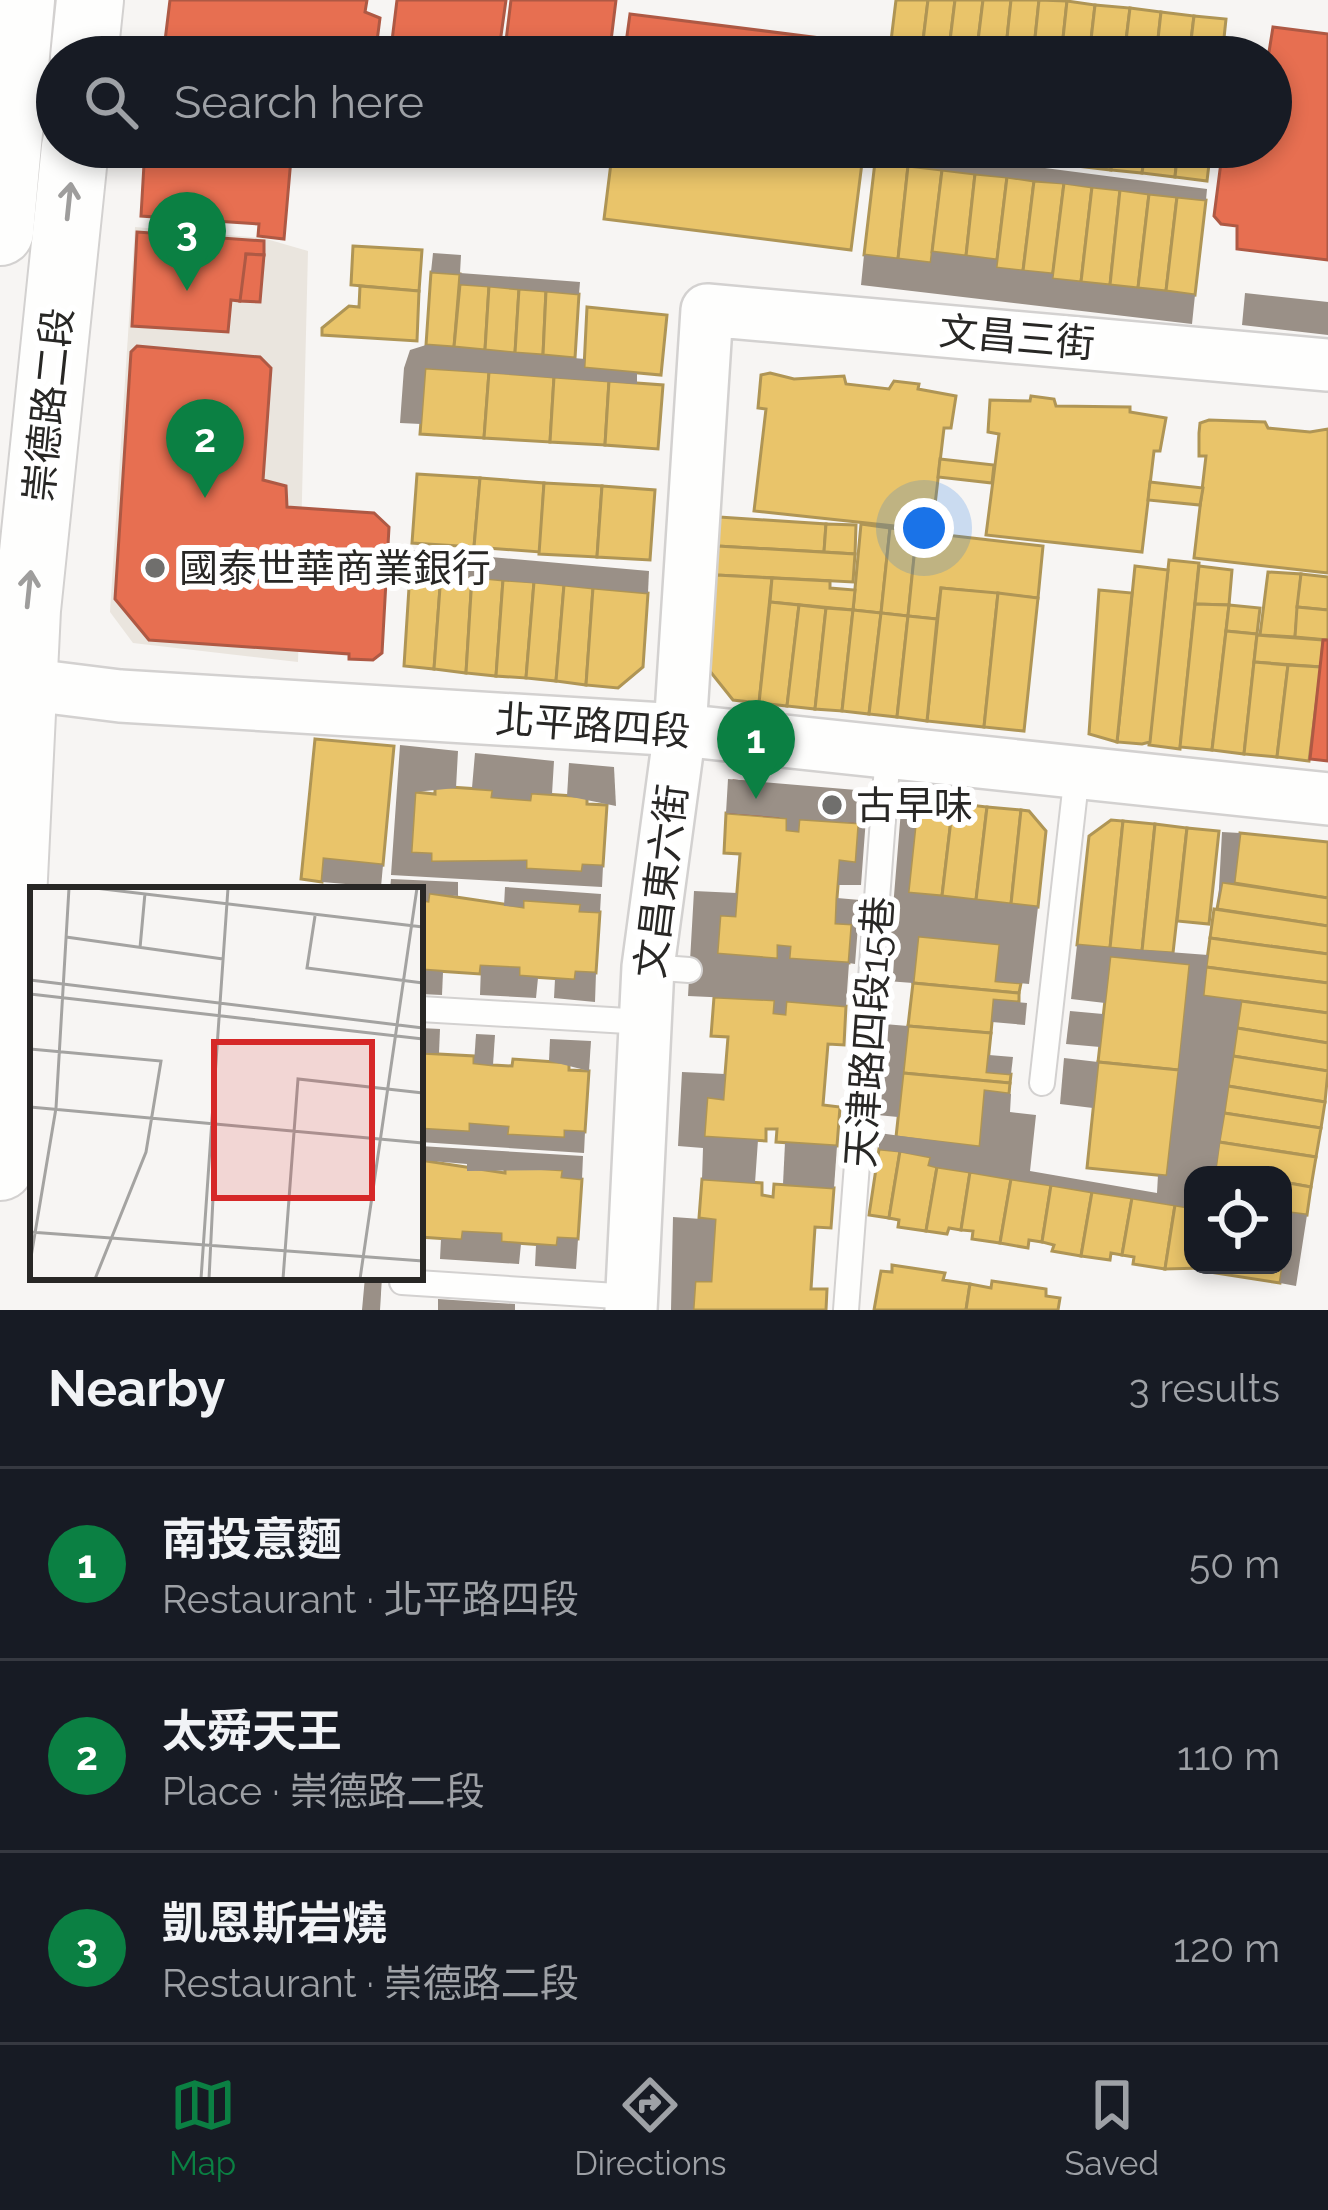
<!DOCTYPE html>
<html lang="en">
<head>
<meta charset="utf-8">
<style>
	:root { --surface:#171b24; --page:#242831; --text:#f1f3f6; --muted:#9ea1a6; --line:#363941; --accent:#0b8043 }
	body { margin:0; font-family:Raleway,"Noto Sans TC",sans-serif; background:var(--page); color:var(--text) }
	.controls { position:absolute; right:36px; bottom:36px; display:grid; overflow:hidden; border-radius:24px; box-shadow:0 6px 18px #0003 }
	.controls button { width:108px; height:108px; display:grid; place-items:center; padding:0; border:0; border-bottom:3px solid var(--line); background:var(--surface); color:var(--text); font:60px sans-serif }
	.you { position:absolute; left:924px; top:528px; width:42px; height:42px; margin:-30px; border:9px solid #fff; border-radius:50%; background:#1a73e8; box-shadow:0 0 0 18px #1a73e833 }
	.badge { display:grid; place-items:center; width:78px; height:78px; border-radius:50%; background:var(--accent); color:#fff; font-size:39px; font-weight:700 }
	.pin { position:absolute; translate:-50% -99px; filter:drop-shadow(0 3px 6px #0008) }
	.pin::after { content:''; position:absolute; top:63px; width:42px; height:36px; background:inherit; clip-path:polygon(0 0,100% 0,50% 100%) }
	.list { margin:0; padding:0; list-style:none }
	h2 { display:flex; justify-content:space-between; align-items:center; height:156px; margin:0; padding:0 48px; font-size:51px }
	h2 small { font-size:39px; font-weight:400; color:var(--muted) }
	.list li { display:grid; grid-template-columns:78px 1fr auto; gap:36px; align-items:center; box-sizing:border-box; height:192px; padding:0 48px; border-top:3px solid var(--line) }
	.list b { display:block; font-size:45px; white-space:nowrap }
	.list p { margin:0; font-size:39px; white-space:nowrap; color:var(--muted) }
	.list em { font-size:39px; font-style:normal; color:var(--muted) }
	.icon { flex:none; width:66px; height:66px; fill:none; stroke:currentColor; stroke-width:2; stroke-linecap:round; stroke-linejoin:round }
	.map { position:relative; flex:none; width:1328px; height:1310px; overflow:hidden }
	.search { position:absolute; background:var(--surface); box-shadow:0 6px 18px #0003; left:36px; right:36px; top:36px; height:132px; display:flex; align-items:center; gap:30px; box-sizing:border-box; padding:0 42px; border-radius:66px; color:var(--muted); font-size:45px }
	.sheet { height:732px; background:var(--surface) }
	nav { display:flex; justify-content:space-around; align-items:center; box-sizing:border-box; height:168px; border-top:3px solid var(--line); background:var(--surface); font-size:33px; color:var(--muted) }
	nav a { display:grid; justify-items:center; gap:6px }
	nav .on { color:var(--accent) }
	.map>svg:first-child { display:block }
	.built { fill:#eae5de }
	.homes { fill:#e9c46a; stroke:#af9555; stroke-width:3 }
	.shops { fill:#e76f51; stroke:#ae5944; stroke-width:3 }
	.building { fill:#9a9087 }
	.lines { fill:none; stroke-linecap:round; stroke-linejoin:round }
	.service-casing { stroke:#d3d1d0; stroke-width:28 }
	.minor-casing { stroke:#d3d1d0; stroke-width:56 }
	.secondary-casing { stroke:#d3d1d0; stroke-width:70 }
	.service { stroke:#fefefd; stroke-width:24 }
	.minor { stroke:#fefefd; stroke-width:51 }
	.secondary { stroke:#fefefd; stroke-width:66 }
	.oneway { stroke:#9e9d9c }
	.poi-dot { fill:#706f6d; stroke:#fff; stroke-width:4.5 }
	.labels { text-anchor:middle; dominant-baseline:central; stroke-width:12; stroke-linejoin:round; paint-order:stroke }
	.street-label { font-size:39px; fill:#282725; stroke:#fff }
	.poi-label { font-size:39px; fill:#282725; stroke:#fff; text-anchor:start }
	.inset-road { fill:none; stroke:#a4a3a1; stroke-width:3 }
	.view { fill:#d62828; fill-opacity:0.15; stroke:#d62828; stroke-width:6 }
	.inset-edge { fill:none; stroke:#282725; stroke-width:6 }
</style>
</head>
<body>
<div class="map">
<svg width="1328" height="1310" viewBox="0 0 1328 1310">
	<rect width="100%" height="100%" fill="#f7f5f3"/>
	<path class="built" d="M135,227L263,238L308,251L298,662L133,643L110,612Z"/>
	<g class="homes">
		<path d="M896,0H928L921,57H889Z"/>
		<path d="M928,0H955L948,57H921Z"/>
		<path d="M955,0H983L976,57H948Z"/>
		<path d="M983,0H1011L1005,57H976Z"/>
		<path d="M1011,0H1039L1033,57H1005Z"/>
		<path d="M1039,0L1067,1L1061,57H1033Z"/>
		<path d="M1067,1L1095,5L1089,57H1061Z"/>
		<path d="M1095,5L1130,8L1124,57H1089Z"/>
		<path d="M1130,8L1161,12L1156,57H1124Z"/>
		<path d="M1161,12L1194,16L1189,57H1156Z"/>
		<path d="M1194,16L1226,19L1222,57H1189Z"/>
		<path d="M626,43L715,54L714,57H624Z"/>
		<path d="M613,147H864L851,250L604,219Z"/>
		<path d="M1078,147H1114L1111,170L1076,166Z"/>
		<path d="M1114,147H1146L1142,173L1111,170Z"/>
		<path d="M1146,147H1178L1175,177L1142,173Z"/>
		<path d="M1178,147H1211L1207,181L1175,177Z"/>
		<path d="M875,162L908,166L898,259L864,255Z"/>
		<path d="M908,166L942,170L931,263L898,259Z"/>
		<path d="M942,170L975,174L966,256L932,252Z"/>
		<path d="M975,174L1007,177L997,260L966,256Z"/>
		<path d="M1007,177L1034,181L1023,271L996,268Z"/>
		<path d="M1034,181L1064,183L1053,274L1023,271Z"/>
		<path d="M1064,183L1092,187L1081,282L1052,279Z"/>
		<path d="M1092,187L1120,190L1110,285L1081,282Z"/>
		<path d="M1120,190L1149,194L1138,288L1110,285Z"/>
		<path d="M1149,194L1177,197L1166,291L1138,288Z"/>
		<path d="M1177,197L1206,200L1195,295L1166,291Z"/>
		<path d="M353,246L422,250L419,291L351,285Z"/>
		<path d="M431,272L460,274L454,347L426,345Z"/>
		<path d="M460,284L489,286L485,350L454,347Z"/>
		<path d="M360,286L419,291L417,341L322,335V328L349,306L359,307Z"/>
		<path d="M489,286L519,289L515,353L485,350Z"/>
		<path d="M519,289L546,291L543,355L515,353Z"/>
		<path d="M546,291L579,294L575,358L543,355Z"/>
		<path d="M587,307L667,315L661,375L584,368Z"/>
		<path d="M425,368L489,372L484,438L420,434Z"/>
		<path d="M489,372L554,377L550,442L484,438Z"/>
		<path d="M770,373L794,379L844,376L846,384L889,389L894,381L919,384L918,389L956,396L951,428H944L932,530L754,511L766,409L758,408L761,375Z"/>
		<path d="M554,377L609,381L605,445L550,442Z"/>
		<path d="M609,381L663,385L658,449L605,445Z"/>
		<path d="M1031,396L1054,399L1056,406L1130,407V412L1166,418L1160,451H1154L1142,552L986,535L999,434L988,432L990,400L1030,401Z"/>
		<path d="M1209,420L1265,422L1268,428L1310,432L1328,429V573L1194,558L1206,456H1199V433L1200,423Z"/>
		<path d="M940,459L994,465L992,483L938,477Z"/>
		<path d="M417,474L480,478L474,547L412,543Z"/>
		<path d="M480,478L544,483L540,552L474,547Z"/>
		<path d="M1150,482L1203,488L1200,505L1148,500Z"/>
		<path d="M544,483L602,486L597,557L539,554Z"/>
		<path d="M602,486L655,490L650,560L597,557Z"/>
		<path d="M719,517L826,524L824,552L717,546Z"/>
		<path d="M826,524L856,525L855,554L824,552Z"/>
		<path d="M861,524L890,528L881,613L853,610Z"/>
		<path d="M890,528L917,531L908,616L881,613Z"/>
		<path d="M946,535L1043,546L1038,598L941,588L937,619L908,616L916,537L945,540Z"/>
		<path d="M717,546L855,554L853,582L716,575Z"/>
		<path d="M1169,560L1199,563L1180,749L1149,745Z"/>
		<path d="M1135,566L1168,570L1150,742L1142,744L1117,742Z"/>
		<path d="M1199,566L1232,570L1229,605L1195,604Z"/>
		<path d="M410,572L441,574L434,669L404,666Z"/>
		<path d="M1268,572L1301,574L1295,637L1260,635Z"/>
		<path d="M441,574L472,577L466,673L434,669Z"/>
		<path d="M1301,574L1328,577V610L1297,607Z"/>
		<path d="M716,575L772,578L759,703L733,700L709,670Z"/>
		<path d="M472,577L503,580L496,676L466,673Z"/>
		<path d="M772,578L830,581V588L855,590L853,610L770,602Z"/>
		<path d="M503,580L534,582L526,678L496,676Z"/>
		<path d="M534,582L564,585L556,681L526,678Z"/>
		<path d="M564,585L593,588L586,685L556,681Z"/>
		<path d="M593,588L648,593L643,667L618,688L586,685Z"/>
		<path d="M941,588L998,593L984,727L927,721Z"/>
		<path d="M1099,590L1132,593L1117,742L1089,734Z"/>
		<path d="M998,593L1038,598L1024,731L984,727Z"/>
		<path d="M770,602L799,605L787,706L759,703Z"/>
		<path d="M1195,604L1229,605L1212,750L1180,747Z"/>
		<path d="M799,605L826,608L815,709L787,706Z"/>
		<path d="M1229,605L1260,608L1257,634L1226,631Z"/>
		<path d="M1297,607L1328,610V640L1295,637Z"/>
		<path d="M826,608L853,610L842,711L815,709Z"/>
		<path d="M853,610L881,613L869,714L842,711Z"/>
		<path d="M881,613L908,616L897,717L869,714Z"/>
		<path d="M908,616L937,619L927,721L897,717Z"/>
		<path d="M1226,631L1257,634L1244,754L1212,750Z"/>
		<path d="M1257,635L1323,640L1321,667L1254,662Z"/>
		<path d="M1254,662L1288,665L1277,757L1244,754Z"/>
		<path d="M1288,665L1321,667L1309,761L1277,757Z"/>
		<path d="M315,739L394,746L383,865L324,859L322,882L301,879Z"/>
		<path d="M435,786L493,790L492,797L530,800L531,793L587,797V804L607,805L603,866L583,865L582,872L526,869V861L431,862V854L411,853L415,792L435,794Z"/>
		<path d="M918,799L953,803L942,896L908,893Z"/>
		<path d="M953,803L987,807L976,900L942,896Z"/>
		<path d="M987,807L1021,810L1011,904L976,900Z"/>
		<path d="M1021,810L1029,811L1046,831L1038,907L1011,904Z"/>
		<path d="M726,813L787,818V830L798,831L799,819L859,823L856,863L840,861L837,898L836,923L852,924L849,963L789,959L790,947L778,946V959L717,954L720,915L735,916L740,854L724,853Z"/>
		<path d="M1111,820L1123,821L1110,948L1077,945L1089,836Z"/>
		<path d="M1123,821L1155,824L1142,951L1110,948Z"/>
		<path d="M1155,824L1187,828L1173,953L1142,951Z"/>
		<path d="M1187,828L1219,831L1209,924L1177,921Z"/>
		<path d="M1240,833L1328,842V898L1234,883Z"/>
		<path d="M1222,882L1328,898V926L1217,909Z"/>
		<path d="M429,893L523,907V900L581,904L580,911L600,912L596,973L576,972L575,980L519,976V968L481,966L480,974L423,970L420,900L428,901Z"/>
		<path d="M1214,909L1328,926V954L1210,938Z"/>
		<path d="M918,936L1000,944L996,981L1021,983L1019,993L913,983Z"/>
		<path d="M1210,938L1328,954V983L1206,967Z"/>
		<path d="M1110,956L1190,964L1179,1070L1098,1062Z"/>
		<path d="M1206,967L1328,983V1013L1203,996Z"/>
		<path d="M913,983L1019,993V1002L994,1000L991,1033L908,1026Z"/>
		<path d="M714,997L775,1000L774,1013L785,1014L786,1001L846,1006L844,1045L828,1044L823,1105L840,1107L837,1146L776,1142L777,1129H766V1141L704,1137L707,1097L723,1099L728,1037L711,1036Z"/>
		<path d="M1241,1001L1328,1013V1043L1237,1028Z"/>
		<path d="M908,1026L991,1033L987,1072L1011,1074L1010,1083L903,1073Z"/>
		<path d="M1237,1028L1328,1043V1071L1233,1056Z"/>
		<path d="M420,1053L474,1056V1063L493,1065L512,1066L513,1059L569,1063V1070L589,1071L585,1132L565,1131V1138L507,1135L508,1127L470,1124V1132L420,1129Z"/>
		<path d="M1233,1056L1328,1071L1325,1102L1228,1086Z"/>
		<path d="M1098,1062L1179,1070L1167,1176L1087,1168Z"/>
		<path d="M903,1073L1010,1083L1009,1094L985,1091L980,1147L896,1137Z"/>
		<path d="M1228,1086L1325,1102L1321,1128L1224,1113Z"/>
		<path d="M1224,1113L1321,1128L1316,1157L1219,1142Z"/>
		<path d="M1219,1142L1316,1157L1311,1187L1283,1182V1175L1215,1171Z"/>
		<path d="M879,1149L900,1151L889,1218L869,1215Z"/>
		<path d="M900,1151L931,1157L929,1165L937,1167L926,1231L898,1227L899,1220L889,1218Z"/>
		<path d="M420,1160L505,1173V1166L563,1170L562,1177L582,1179L578,1239L558,1238L557,1246L501,1242V1234L463,1232L462,1240L420,1237Z"/>
		<path d="M937,1167L970,1172L961,1230L949,1228L947,1234L926,1231Z"/>
		<path d="M970,1172L1011,1179L1000,1243L972,1239L973,1231L961,1230Z"/>
		<path d="M702,1179L762,1183V1195L773,1197L774,1184L834,1188L831,1228L815,1227L811,1289H827L826,1310H693L695,1281H711L715,1220L699,1218Z"/>
		<path d="M1011,1179L1051,1185L1042,1242L1029,1240L1028,1248L1000,1243Z"/>
		<path d="M1283,1182L1311,1187L1307,1215L1283,1212Z"/>
		<path d="M1051,1185L1092,1192L1081,1256L1052,1251L1054,1245L1042,1242Z"/>
		<path d="M1092,1192L1132,1198L1122,1255L1111,1253L1110,1260L1081,1256Z"/>
		<path d="M1132,1198L1175,1205L1165,1269L1133,1264L1134,1257L1122,1255Z"/>
		<path d="M1175,1205L1193,1208V1265L1203,1268L1165,1269Z"/>
		<path d="M892,1265L945,1273L943,1280L970,1284L966,1310H874L881,1271L892,1272Z"/>
		<path d="M1204,1265H1283L1280,1283L1203,1271Z"/>
		<path d="M992,1281L1046,1289V1296L1060,1298L1058,1310H966L970,1284L991,1288Z"/>
	</g>
	<g class="shops">
		<path d="M170,0H367L365,12L380,18L375,57H163Z"/>
		<path d="M397,0H506L498,57H390Z"/>
		<path d="M511,0H616L609,57H504Z"/>
		<path d="M630,14L876,45L875,57H714L626,43Z"/>
		<path d="M1273,27L1328,34V260L1237,249V226L1221,224L1214,216L1223,147H1271V57H1263L1269,52Z"/>
		<path d="M145,147H292L284,239L258,236L259,224L141,216Z"/>
		<path d="M137,232L264,241V255L246,254L245,281L240,301L231,300L228,332L132,326Z"/>
		<path d="M246,254L264,255L260,302L240,301Z"/>
		<path d="M137,346L260,357L271,368L263,480L286,486L287,507L374,513L389,527L382,653L373,660L349,659V654L149,640L115,599L131,352Z"/>
		<path d="M1323,640H1328V761L1310,759Z"/>
		<path d="M734,781L781,786L778,816L731,812Z"/>
		<path d="M810,789L856,794L853,821L807,816Z"/>
	</g>
	<g class="building">
		<path d="M882,147L1207,189L1206,200L875,162Z"/>
		<path d="M932,252L997,260L996,268L1053,274L1052,279L1195,295L1192,324L861,285L864,255L931,263Z"/>
		<path d="M433,253L461,255L460,273L580,282L579,294L460,284V274L431,272Z"/>
		<path d="M1245,293L1328,302V335L1242,325Z"/>
		<path d="M426,345L585,359L584,368L637,373V384L425,368L421,424L400,423L404,368L410,350Z"/>
		<path d="M412,550L649,571L648,593L410,572Z"/>
		<path d="M400,745L458,751L456,788L415,792L411,853L431,854V862L526,861V869L582,872L583,865L603,866L602,887L391,875Z"/>
		<path d="M475,753L554,761L552,794L531,793L530,800L492,797L493,790L472,788Z"/>
		<path d="M569,763L614,767L616,806L567,796Z"/>
		<path d="M728,779L868,791L861,885H838L840,861L856,863L859,823L799,819L798,831L787,830V818L726,813Z"/>
		<path d="M902,798L918,799L908,893L1038,907L1029,984L996,981L1000,944L918,936L913,983L887,981Z"/>
		<path d="M1222,832L1240,833L1234,883L1222,882L1218,907Z"/>
		<path d="M324,859L383,865L381,887L322,882Z"/>
		<path d="M391,879L458,882V896L429,893L428,901L420,900V890H390Z"/>
		<path d="M505,887L601,894L600,912L580,911L581,904L523,900V907L504,906Z"/>
		<path d="M694,891L737,893L735,916L720,915L717,954L778,959V946L790,947L789,959L849,963L846,1006L786,1001L785,1014L774,1013L775,1000L688,996Z"/>
		<path d="M837,898L860,900L855,964L849,963L852,924L836,923Z"/>
		<path d="M1077,945L1208,955L1203,996L1241,1001L1215,1175H1193V1208L937,1167L929,1165L931,1157L879,1149V1133L980,1147L985,1091L1011,1094L1010,1112L1036,1115L1030,1171L1157,1193L1158,1175L1167,1176L1190,964L1110,956L1105,1003L1071,999Z"/>
		<path d="M481,966L519,968V976L538,978L536,998L480,995Z"/>
		<path d="M420,970L443,972L442,995L420,994Z"/>
		<path d="M576,972L596,973L595,1002L554,998L555,979L575,980Z"/>
		<path d="M994,1000L1027,1003L1025,1025L992,1022Z"/>
		<path d="M1070,1011L1103,1014L1100,1047L1066,1044Z"/>
		<path d="M884,1024L908,1026L898,1117L877,1115Z"/>
		<path d="M420,1028L440,1029L439,1053H420Z"/>
		<path d="M476,1034L495,1035L493,1065L474,1063Z"/>
		<path d="M550,1039L591,1041L589,1071L549,1061Z"/>
		<path d="M989,1055L1013,1057L1011,1074L987,1072Z"/>
		<path d="M1064,1058L1098,1062L1093,1108L1060,1104Z"/>
		<path d="M682,1072L725,1074L723,1099L707,1097L704,1137L758,1140L755,1183L702,1179L703,1148L678,1146Z"/>
		<path d="M470,1124L508,1127L507,1135L565,1138V1131L585,1132L584,1153L420,1142V1129L470,1132Z"/>
		<path d="M785,1143L837,1146L834,1188L783,1184Z"/>
		<path d="M420,1146L583,1156L582,1179L562,1177L563,1170L467,1171V1164L420,1160Z"/>
		<path d="M1283,1212L1307,1215L1296,1286L1280,1283L1289,1223L1283,1222Z"/>
		<path d="M673,1217L715,1220L711,1281H695L693,1310H671Z"/>
		<path d="M463,1232L501,1234V1242L521,1244L519,1264L440,1259L441,1239L462,1240Z"/>
		<path d="M558,1238L578,1239L576,1269L535,1266L536,1245L557,1246Z"/>
		<path d="M365,1277H382L380,1310H362Z"/>
		<path d="M438,1299L515,1304V1310H438Z"/>
	</g>
	<g class="lines">
		<defs>
			<g id="service">
				<path d="M648,967L689,970"/>
				<path d="M420,1009L645,1022"/>
				<path d="M1042,1083L1077,773"/>
				<path d="M402,1282L632,1297"/>
				<path d="M846,1310L888,753"/>
			</g>
			<g id="minor">
				<path d="M0,681L120,696L680,730L1328,799"/>
				<path d="M631,1310L648,967L680,730L707,310L1328,365"/>
			</g>
			<g id="secondary">
				<path d="M84,57L90,0"/>
				<path d="M0,232L21,0"/>
				<path d="M0,1167L27,610L75,147"/>
			</g>
		</defs>
		<use href="#service" class="service-casing"/>
		<use href="#minor" class="minor-casing"/>
		<use href="#secondary" class="secondary-casing"/>
		<use href="#service" class="service"/>
		<use href="#minor" class="minor"/>
		<use href="#secondary" class="secondary"/>
	</g>
	<defs><path id="oneway-shaft" d="M-6 0H5M1.5-3L5.5 0L1.5 3" fill="none" stroke-width="1.6" stroke-linecap="round" stroke-linejoin="round" transform="scale(3)"/></defs>
	<g class="oneway">
		<use href="#oneway-shaft" transform="translate(69 201) rotate(-84)"/>
		<use href="#oneway-shaft" transform="translate(29 589) rotate(-84)"/>
	</g>
	<g class="poi-dot">
		<circle cx="155" cy="568" r="12"/>
		<circle cx="832" cy="805" r="12"/>
	</g>
	<g class="labels">
		<g class="street-label">
			<text transform="translate(1017 337) rotate(5)">文昌三街</text>
			<text transform="translate(48 405) rotate(-84)">崇德路二段</text>
			<text transform="translate(593 725) rotate(4)">北平路四段</text>
			<text transform="translate(661 881) rotate(-83)">文昌東六街</text>
			<text transform="translate(869 1032) rotate(-86)">天津路四段15巷</text>
		</g>
		<g class="poi-label">
			<text x="179" y="568">國泰世華商業銀行</text>
			<text x="856" y="805">古早味</text>
		</g>
	</g>
	<g transform="translate(30 887)">
		<rect width="393" height="393" fill="#f7f5f3"/>
		<path class="inset-road" d="M65,1L393,40M285,29L277,81L393,96M36,50L193,72M110,61L115,6M0,93L393,141M0,107L393,152M0,162L131,174L116,265L65,392M0,220L393,256M0,345L393,374M0,376L26,221L39,1M171,392L198,1M179,392L184,291M253,392L268,192L393,206M330,392L387,1"/>
		<path class="view" d="M184,155H342V311H184Z"/>
		<rect width="393" height="393" class="inset-edge"/>
	</g>
</svg>
<div class="controls">
<button><svg class="icon" aria-label="locate" viewBox="0 0 24 24"><circle cx="12" cy="12" r="6"/><path d="M12 2v4M12 18v4M2 12h4M18 12h4"/></svg></button>
</div>
<div class="you"></div>
<div class="pin badge" style="left:756px;top:799px">1</div>
<div class="pin badge" style="left:205px;top:498px">2</div>
<div class="pin badge" style="left:187px;top:291px">3</div>
<div class="search"><svg class="icon" aria-label="search" viewBox="0 0 24 24"><circle cx="10" cy="10" r="6"/><path d="M15 15l6 6"/></svg>Search here</div>
</div>
<section class="sheet">
<h2>Nearby<small>3 results</small></h2>
<ul class="list">
<li><span class="badge">1</span><div><b>南投意麵</b><p>Restaurant · 北平路四段</p></div><em>50 m</em></li>
<li><span class="badge">2</span><div><b>太舜天王</b><p>Place · 崇德路二段</p></div><em>110 m</em></li>
<li><span class="badge">3</span><div><b>凱恩斯岩燒</b><p>Restaurant · 崇德路二段</p></div><em>120 m</em></li>
</ul>
</section>
<nav>
<a class="on"><svg class="icon" aria-label="map" viewBox="0 0 24 24"><path d="M3 6l6-2 6 2 6-2v14l-6 2-6-2-6 2zM9 4v14M15 6v14"/></svg>Map</a>
<a><svg class="icon" aria-label="directions" viewBox="0 0 24 24"><path d="M12 3l9 9-9 9-9-9zM9 14v-3h6M13 9l2 2-2 2"/></svg>Directions</a>
<a><svg class="icon" aria-label="saved" viewBox="0 0 24 24"><path d="M7 4h10v16l-5-4-5 4z"/></svg>Saved</a>
</nav>
</body>
</html>
